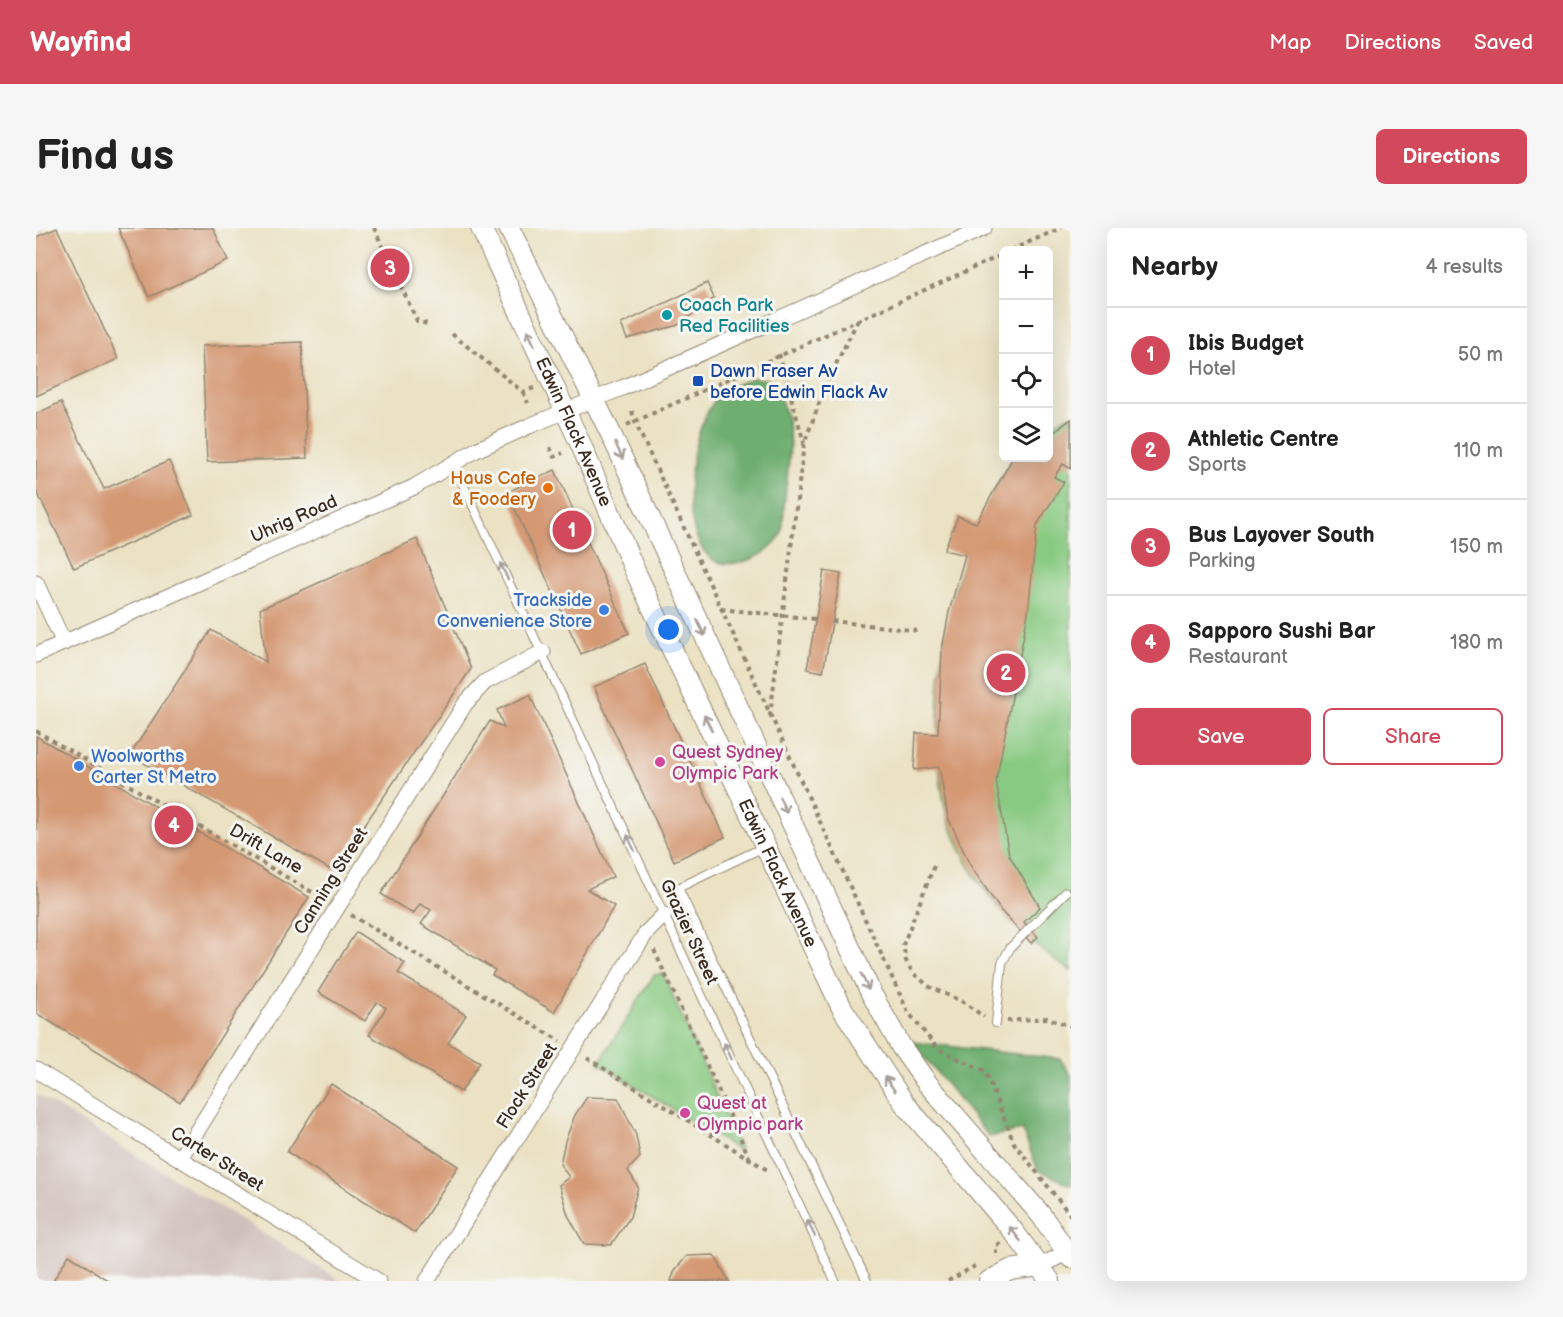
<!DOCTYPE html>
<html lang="en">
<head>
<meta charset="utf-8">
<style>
	:root { --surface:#fff; --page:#f6f6f6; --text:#222; --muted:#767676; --line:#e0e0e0; --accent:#d1495b }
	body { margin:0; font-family:"Balsamiq Sans",sans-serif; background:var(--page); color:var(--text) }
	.controls { position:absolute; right:18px; top:18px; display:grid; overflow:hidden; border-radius:9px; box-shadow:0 6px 24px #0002 }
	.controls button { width:54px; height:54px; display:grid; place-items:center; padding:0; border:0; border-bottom:2px solid var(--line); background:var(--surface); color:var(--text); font:30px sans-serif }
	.you { position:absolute; left:633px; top:402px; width:21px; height:21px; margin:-15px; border:4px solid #fff; border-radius:50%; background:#1a73e8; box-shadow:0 0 0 9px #1a73e833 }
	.badge { display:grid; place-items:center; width:39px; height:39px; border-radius:50%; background:var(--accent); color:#fff; font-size:20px; font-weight:700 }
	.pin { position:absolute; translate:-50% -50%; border:3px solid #fff; box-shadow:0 2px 6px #0006 }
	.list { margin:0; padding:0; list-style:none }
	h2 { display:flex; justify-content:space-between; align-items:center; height:78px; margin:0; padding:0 24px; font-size:26px }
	h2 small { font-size:20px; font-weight:400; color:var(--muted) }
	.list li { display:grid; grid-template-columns:39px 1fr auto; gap:18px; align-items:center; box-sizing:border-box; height:96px; padding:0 24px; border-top:2px solid var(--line) }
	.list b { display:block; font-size:22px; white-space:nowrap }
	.list p { margin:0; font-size:20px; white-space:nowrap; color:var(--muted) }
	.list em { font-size:20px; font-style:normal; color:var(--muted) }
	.actions { display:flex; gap:12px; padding:18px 24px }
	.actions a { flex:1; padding:14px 0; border:2px solid var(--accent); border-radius:9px; text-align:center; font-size:21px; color:var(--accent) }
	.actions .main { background:var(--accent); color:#fff }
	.icon { flex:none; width:33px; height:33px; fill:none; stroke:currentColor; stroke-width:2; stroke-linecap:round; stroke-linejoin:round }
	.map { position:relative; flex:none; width:1035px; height:1053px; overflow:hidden; border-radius:9px }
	header { display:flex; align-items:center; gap:36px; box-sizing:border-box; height:84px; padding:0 30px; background:var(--accent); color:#fff }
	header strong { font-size:28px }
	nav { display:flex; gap:33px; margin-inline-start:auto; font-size:21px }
	.intro { display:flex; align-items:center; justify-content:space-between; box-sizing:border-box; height:144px; padding:0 36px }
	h1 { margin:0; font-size:42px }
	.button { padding:15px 27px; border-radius:9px; background:var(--accent); color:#fff; font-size:21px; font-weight:700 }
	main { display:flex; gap:36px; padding:0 36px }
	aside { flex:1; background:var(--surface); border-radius:9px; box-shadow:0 6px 24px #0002 }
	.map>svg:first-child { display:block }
	.industrial { fill:#d0c0bc }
	.green { fill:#89ca82; stroke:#627a50; stroke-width:1.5 }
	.forest { fill:#6eae70; stroke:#546c47; stroke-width:1.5 }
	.building { fill:#d49873 }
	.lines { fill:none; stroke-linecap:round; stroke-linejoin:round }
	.service-casing { stroke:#938671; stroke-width:10 }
	.minor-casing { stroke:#938671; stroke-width:17 }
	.tertiary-casing { stroke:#938671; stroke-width:22 }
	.path { stroke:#938671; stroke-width:4; stroke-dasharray:4.5 4.5; stroke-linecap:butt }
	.service { stroke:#fff; stroke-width:8 }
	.minor { stroke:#fff; stroke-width:15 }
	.tertiary { stroke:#fff; stroke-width:20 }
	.oneway { stroke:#a79f9a }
	.culture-dot { fill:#0f9aa8; stroke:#f6f6f2; stroke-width:2 }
	.transit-dot { fill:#1a4fb4; stroke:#f6f6f2; stroke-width:2 }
	.food-dot { fill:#e8710a; stroke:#f6f6f2; stroke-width:2 }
	.shop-dot { fill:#3f7fe0; stroke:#f6f6f2; stroke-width:2 }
	.hotel-dot { fill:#d1479c; stroke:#f6f6f2; stroke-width:2 }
	.labels { text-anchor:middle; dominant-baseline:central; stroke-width:6; stroke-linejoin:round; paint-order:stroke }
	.culture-label { font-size:18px; fill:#0d838f; stroke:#f6f6f2; text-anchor:start }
	.transit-label { font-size:18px; fill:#164399; stroke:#f6f6f2; text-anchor:start }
	.street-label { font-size:18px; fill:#3b2a1e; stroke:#f6f6f2 }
	.food-label { font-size:18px; fill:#c56008; stroke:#f6f6f2; text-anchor:end }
	.shop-label { font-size:18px; fill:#366cbe; stroke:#f6f6f2; text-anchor:end }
	.hotel-label { font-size:18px; fill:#b23c85; stroke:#f6f6f2; text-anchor:start }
</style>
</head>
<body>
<header>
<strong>Wayfind</strong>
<nav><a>Map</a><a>Directions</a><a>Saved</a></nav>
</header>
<div class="intro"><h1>Find us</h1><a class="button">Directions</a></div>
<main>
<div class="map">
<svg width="1035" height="1053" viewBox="0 0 1035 1053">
	<rect width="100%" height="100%" fill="#f6f6f2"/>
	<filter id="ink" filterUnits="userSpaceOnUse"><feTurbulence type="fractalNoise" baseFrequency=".0167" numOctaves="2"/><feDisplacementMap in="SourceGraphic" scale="12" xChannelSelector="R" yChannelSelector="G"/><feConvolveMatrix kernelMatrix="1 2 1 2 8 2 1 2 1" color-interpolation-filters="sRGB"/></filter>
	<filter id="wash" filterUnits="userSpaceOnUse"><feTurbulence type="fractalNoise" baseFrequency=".008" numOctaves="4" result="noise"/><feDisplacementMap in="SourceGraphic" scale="24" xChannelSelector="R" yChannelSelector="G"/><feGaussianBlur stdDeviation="1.35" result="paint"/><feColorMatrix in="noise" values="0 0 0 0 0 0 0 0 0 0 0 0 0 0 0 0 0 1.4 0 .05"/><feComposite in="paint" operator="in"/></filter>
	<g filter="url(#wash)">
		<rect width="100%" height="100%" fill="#ebe2c4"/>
		<path class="industrial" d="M0,866L305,1053H0Z"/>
		<g class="green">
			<path d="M1035,187V743C981,709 931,652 912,590C903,561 902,530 902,500C902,400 924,316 976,231L1012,230L1013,196Z"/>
			<path d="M627,746L704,921L703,923L563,835L618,747Z"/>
		</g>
		<g class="forest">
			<path d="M717,150L734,152C761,194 754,222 749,269C747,280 749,295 745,306C737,328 690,347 672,328C640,295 653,198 684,166C693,158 706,154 717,150Z"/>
			<path d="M876,814L1024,831L1035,847V957L1002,942L986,902L953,909Z"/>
		</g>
		<g id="blocks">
			<g class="building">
				<path d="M21,0L82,131L0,168V9Z"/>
				<path d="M82,0H177L192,33L113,69Z"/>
				<path d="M671,55L678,70L642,97L591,111L585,96Z"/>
				<path d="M266,114L271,230L171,234L166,118Z"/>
				<path d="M25,174L68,261L133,233L157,287L38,340L0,262V186Z"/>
				<path d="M1035,191V241L1027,236L1018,249L1028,254L1001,297L992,385L960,553L973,627L1004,679L988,694L1002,709L995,715L965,683L934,637L912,589L903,539L878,542L880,505L902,506L906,422L913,384L929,327L908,322L922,288L940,295L976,231L1012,230V209Z"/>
				<path d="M519,242L593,405L545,426L471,264Z"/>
				<path d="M381,311L435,441L297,643L94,527L175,402L230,434L224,381Z"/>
				<path d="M788,343L805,346L787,444L771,441Z"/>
				<path d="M609,436L689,609L638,633L558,459Z"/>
				<path d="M494,467L577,649L551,661L578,678L518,784L456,747L459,742L385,696L395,682L384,676L377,686L345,666L454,493L468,500L461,482Z"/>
				<path d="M0,508L273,669L144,874L0,785Z"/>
				<path d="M320,704L369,735L362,745L430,787L412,815L444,834L425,864L333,807L350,780L341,774L329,793L282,764Z"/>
				<path d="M295,856L422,938L379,1005L251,924Z"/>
				<path d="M551,869L582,870L600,907L604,929L592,942L602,959L594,989L575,1017L548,1016L532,987L523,957L533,949L524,936L529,913L539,887Z"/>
				<path d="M33,1027L73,1053H17Z"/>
				<path d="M678,1027L693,1053H635L639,1042L651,1028Z"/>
			</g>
		</g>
	</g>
	<g filter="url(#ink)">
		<use href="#blocks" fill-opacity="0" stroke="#938671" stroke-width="1.5"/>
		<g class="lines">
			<defs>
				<g id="service">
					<path d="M418,237L799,1053"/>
					<path d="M730,618L642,660L831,1053"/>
					<path d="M960,795L966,735L974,720L1030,664"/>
				</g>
				<g id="minor">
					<path d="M0,355L28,415"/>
					<path d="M0,427L378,259L440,222L493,198L586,160L948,0"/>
					<path d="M0,842L342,1053"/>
					<path d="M144,930L429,476L449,454L507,424"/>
					<path d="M1003,1038L1035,1023"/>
					<path d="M391,1053L610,705L628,687"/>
				</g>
				<g id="tertiary">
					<path id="s1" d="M445,0L545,217L599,343L806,780L868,875L978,1004L1014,1053"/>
					<path d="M473,0L574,204L835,765L866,820L891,855L1005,987L1035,1030"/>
					<path d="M953,1053L974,1042L1003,1038"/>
				</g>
			</defs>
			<use href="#service" class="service-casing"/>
			<use href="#minor" class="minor-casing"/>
			<use href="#tertiary" class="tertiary-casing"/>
			<g class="path">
				<path d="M338,0L381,93L395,97"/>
				<path d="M975,22L1025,0"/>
				<path d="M416,106L487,164L498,160"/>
				<path d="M743,126L768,215"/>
				<path d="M487,164L492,175"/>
				<path d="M596,183L599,194L872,784L902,821L949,843L978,915L1035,988"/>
				<path d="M591,197L968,26"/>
				<path d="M514,219L518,229L527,225"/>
				<path d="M685,381L780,391"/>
				<path d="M796,393L884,403"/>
				<path d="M734,488L768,216L791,154L822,92"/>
				<path d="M0,503L288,671"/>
				<path d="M898,638L867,717L870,733L877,745L894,759L929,775L948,789"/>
				<path d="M315,687L524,813"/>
				<path d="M618,722L714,931"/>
				<path d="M971,793L1011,790L1035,798"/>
				<path d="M551,830L733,943"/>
				<path d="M960,1026V1018L965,1014"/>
				<path d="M912,1053L939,1038"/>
			</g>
			<use href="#service" class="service"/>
			<use href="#minor" class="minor"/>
			<use href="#tertiary" class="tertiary"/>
		</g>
		<defs><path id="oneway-shaft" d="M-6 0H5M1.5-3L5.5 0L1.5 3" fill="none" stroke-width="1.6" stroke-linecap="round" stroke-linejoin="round" transform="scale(1.5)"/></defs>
		<g class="oneway">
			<use href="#oneway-shaft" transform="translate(495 110) rotate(-115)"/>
			<use href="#oneway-shaft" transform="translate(583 223) rotate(65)"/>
			<use href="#oneway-shaft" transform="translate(468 343) rotate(-115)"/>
			<use href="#oneway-shaft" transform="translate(665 400) rotate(65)"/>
			<use href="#oneway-shaft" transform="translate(672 495) rotate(-116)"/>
			<use href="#oneway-shaft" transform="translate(747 577) rotate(65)"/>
			<use href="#oneway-shaft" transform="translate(595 615) rotate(-115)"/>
			<use href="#oneway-shaft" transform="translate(829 754) rotate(65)"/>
			<use href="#oneway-shaft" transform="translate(692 823) rotate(-115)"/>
			<use href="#oneway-shaft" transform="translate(854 856) rotate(-125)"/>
			<use href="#oneway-shaft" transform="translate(775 1000) rotate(-115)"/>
			<use href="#oneway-shaft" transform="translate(979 1006) rotate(-128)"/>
		</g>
	</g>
	<circle class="culture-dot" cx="631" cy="87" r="6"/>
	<rect class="transit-dot" x="656" y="147" width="12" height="12" rx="3"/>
	<circle class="food-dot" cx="512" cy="260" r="6"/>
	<g class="shop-dot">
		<circle cx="568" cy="382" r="6"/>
		<circle cx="43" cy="538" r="6"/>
	</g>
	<g class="hotel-dot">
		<circle cx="624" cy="534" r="6"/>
		<circle cx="649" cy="885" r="6"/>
	</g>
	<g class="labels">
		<g class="culture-label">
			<text x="643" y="77">Coach Park<tspan x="643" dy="21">Red Facilities</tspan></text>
		</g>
		<g class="transit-label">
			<text x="674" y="143">Dawn Fraser Av<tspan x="674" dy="21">before Edwin Flack Av</tspan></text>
		</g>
		<g class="street-label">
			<text stroke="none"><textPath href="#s1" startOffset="224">Edwin Flack Avenue</textPath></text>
			<text transform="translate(258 291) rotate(-24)">Uhrig Road</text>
			<text transform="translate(230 621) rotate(30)">Drift Lane</text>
			<text stroke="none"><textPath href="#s1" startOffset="710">Edwin Flack Avenue</textPath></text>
			<text transform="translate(295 653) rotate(-58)">Canning Street</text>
			<text transform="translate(653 704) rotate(65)">Grazier Street</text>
			<text transform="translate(491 858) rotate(-58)">Flock Street</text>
			<text transform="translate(181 931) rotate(32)">Carter Street</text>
		</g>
		<g class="food-label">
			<text x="500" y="250">Haus Cafe<tspan x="500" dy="21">&amp; Foodery</tspan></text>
		</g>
		<g class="shop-label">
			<text x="556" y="372">Trackside<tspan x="556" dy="21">Convenience Store</tspan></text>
			<text x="55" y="528" text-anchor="start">Woolworths<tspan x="55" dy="21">Carter St Metro</tspan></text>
		</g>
		<g class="hotel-label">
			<text x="636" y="524">Quest Sydney<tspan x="636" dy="21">Olympic Park</tspan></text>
			<text x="661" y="875">Quest at<tspan x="661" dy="21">Olympic park</tspan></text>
		</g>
	</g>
</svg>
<div class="controls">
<button>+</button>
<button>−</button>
<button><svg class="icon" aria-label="locate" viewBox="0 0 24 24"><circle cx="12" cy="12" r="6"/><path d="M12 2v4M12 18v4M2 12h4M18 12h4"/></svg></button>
<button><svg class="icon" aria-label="layers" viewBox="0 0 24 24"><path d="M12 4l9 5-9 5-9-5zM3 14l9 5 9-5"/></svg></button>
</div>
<div class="you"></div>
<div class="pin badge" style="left:536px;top:302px">1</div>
<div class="pin badge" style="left:970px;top:445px">2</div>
<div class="pin badge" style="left:354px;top:40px">3</div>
<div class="pin badge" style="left:138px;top:597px">4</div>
</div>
<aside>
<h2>Nearby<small>4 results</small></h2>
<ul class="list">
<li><span class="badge">1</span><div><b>Ibis Budget</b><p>Hotel</p></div><em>50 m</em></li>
<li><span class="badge">2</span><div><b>Athletic Centre</b><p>Sports</p></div><em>110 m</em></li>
<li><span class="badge">3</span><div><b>Bus Layover South</b><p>Parking</p></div><em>150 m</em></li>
<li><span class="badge">4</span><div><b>Sapporo Sushi Bar</b><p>Restaurant</p></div><em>180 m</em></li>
</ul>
<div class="actions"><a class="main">Save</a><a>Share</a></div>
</aside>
</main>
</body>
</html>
